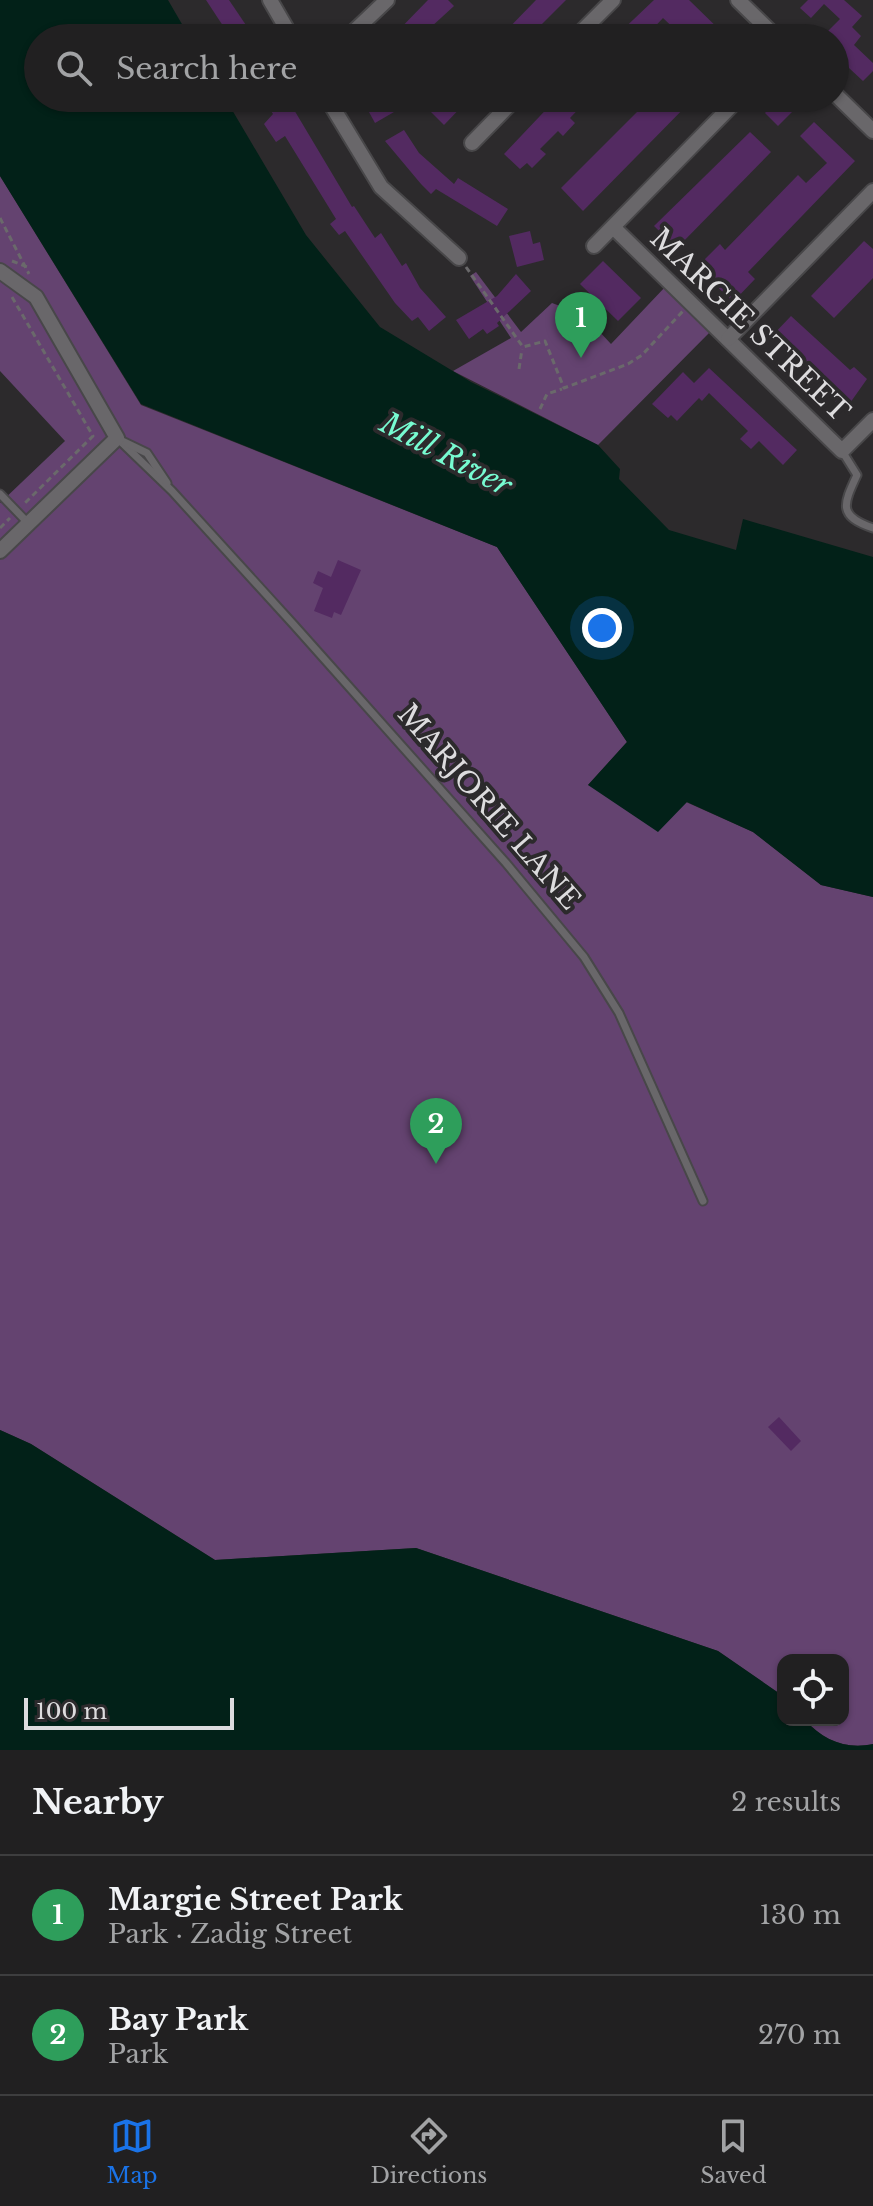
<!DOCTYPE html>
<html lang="en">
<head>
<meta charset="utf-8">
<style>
	:root { --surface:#212021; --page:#2d2d2e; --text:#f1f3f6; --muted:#a2a3a5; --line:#3e3e3f; --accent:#1a73e8 }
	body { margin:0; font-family:"Libre Baskerville",serif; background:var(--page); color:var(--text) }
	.controls { position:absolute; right:24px; bottom:24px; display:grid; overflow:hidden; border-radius:16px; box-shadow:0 2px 6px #0004 }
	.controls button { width:72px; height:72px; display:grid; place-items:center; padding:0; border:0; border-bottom:2px solid var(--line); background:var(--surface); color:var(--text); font:40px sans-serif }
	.scale { position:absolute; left:24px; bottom:20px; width:210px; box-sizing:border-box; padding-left:8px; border:4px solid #dddcde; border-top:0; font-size:22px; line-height:28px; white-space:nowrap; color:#dddcde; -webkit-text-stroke:6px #2c2a2c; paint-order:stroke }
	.you { position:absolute; left:602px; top:628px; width:28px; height:28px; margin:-20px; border:6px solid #fff; border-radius:50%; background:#1a73e8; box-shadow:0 0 0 12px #1a73e833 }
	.badge { display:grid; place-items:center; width:52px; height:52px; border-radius:50%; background:var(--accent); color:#fff; font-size:26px; font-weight:700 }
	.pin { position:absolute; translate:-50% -66px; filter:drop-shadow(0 2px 4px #0008) }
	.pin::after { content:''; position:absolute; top:42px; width:28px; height:24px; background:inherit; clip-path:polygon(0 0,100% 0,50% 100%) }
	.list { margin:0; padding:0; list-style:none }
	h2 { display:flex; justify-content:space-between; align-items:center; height:104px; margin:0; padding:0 32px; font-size:34px }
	h2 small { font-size:26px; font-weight:400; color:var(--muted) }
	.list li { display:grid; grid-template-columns:52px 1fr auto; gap:24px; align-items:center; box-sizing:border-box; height:120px; padding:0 32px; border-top:2px solid var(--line) }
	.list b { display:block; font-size:30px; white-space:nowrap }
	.list p { margin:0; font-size:26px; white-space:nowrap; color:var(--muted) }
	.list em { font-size:26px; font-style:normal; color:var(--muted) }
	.icon { flex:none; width:44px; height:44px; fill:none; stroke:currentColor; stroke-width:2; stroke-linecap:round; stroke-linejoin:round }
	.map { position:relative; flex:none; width:873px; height:1750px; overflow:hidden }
	.search { position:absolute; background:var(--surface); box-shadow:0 2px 6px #0004; left:24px; right:24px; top:24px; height:88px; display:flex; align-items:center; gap:20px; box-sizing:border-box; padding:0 28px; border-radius:44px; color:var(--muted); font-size:30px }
	.sheet { height:344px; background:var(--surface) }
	nav { display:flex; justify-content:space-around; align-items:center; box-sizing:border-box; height:112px; border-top:2px solid var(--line); background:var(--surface); font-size:22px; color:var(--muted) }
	nav a { display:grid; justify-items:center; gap:4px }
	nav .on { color:var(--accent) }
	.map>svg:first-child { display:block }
	.green { fill:#644370 }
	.water { fill:#022118 }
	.building { fill:#532a61 }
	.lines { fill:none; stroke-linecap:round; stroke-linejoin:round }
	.lane-casing { stroke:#484749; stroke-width:11 }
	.street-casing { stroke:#484749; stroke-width:18 }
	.path { stroke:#6a696b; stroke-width:3; stroke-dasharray:6 4; stroke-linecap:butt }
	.lane { stroke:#69676a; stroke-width:7 }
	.street { stroke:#69676a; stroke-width:14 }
	.labels { text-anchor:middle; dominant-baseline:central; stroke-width:8; stroke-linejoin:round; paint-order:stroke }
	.street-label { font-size:28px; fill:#dddcde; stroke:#2c2a2c }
	.water-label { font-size:30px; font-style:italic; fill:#77fbd1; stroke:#2c2a2c }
</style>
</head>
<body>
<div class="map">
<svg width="873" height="1750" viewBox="0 0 873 1750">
	<rect width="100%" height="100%" fill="#2c2a2c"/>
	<g class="green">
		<path d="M0,176L141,405L497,547L627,742L588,785L686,802L753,832L821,885L873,897V1744C846,1750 823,1740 805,1720H843V1660H783V1696L718,1651L416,1548L215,1560L31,1444L0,1430V503L65,441L0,371Z"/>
		<path d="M476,272L521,332L552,303L584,315L611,344L666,286L712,330L598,445L453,371L511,338L470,276Z"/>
	</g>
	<g class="water">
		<path d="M0,0H168L190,38H38V98H225L306,235L380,327L471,382L598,445L620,469L619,479L669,530L736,550L743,519L873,557V897L821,885L753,832L687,802L658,832L588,785L627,742L497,547L141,404L0,176Z"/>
		<path d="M0,1430L31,1444L215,1560L416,1548L718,1651L783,1696V1720H805C823,1740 846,1750 873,1744V1750H0Z"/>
	</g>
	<g class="building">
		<path d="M206,0H229L252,34L231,38Z"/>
		<path d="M428,0H448L454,6L419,38H391Z"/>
		<path d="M536,0H566L528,38H499Z"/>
		<path d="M654,0H689L728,38H684L663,18L644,38H614Z"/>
		<path d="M808,0H844L862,16L852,27L861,36L854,45L873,63V71L863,81L835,55V38L825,34L840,19L824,4L811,18L800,8Z"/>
		<path d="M263,98H287L352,207L354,206L375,238L381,233L402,266L406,263L420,288L446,317L429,331L418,317L412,321L395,303L345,231L339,235L330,224L336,219L285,136L276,142L264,124L273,114Z"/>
		<path d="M372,98H385L394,112L375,123L364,103Z"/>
		<path d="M441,98H470L444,125L429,110Z"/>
		<path d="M557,98H589L570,118L575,123L563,136L558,131L540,149L546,154L532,168L527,163L520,169L504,154Z"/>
		<path d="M651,98H694L583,211L561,188Z"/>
		<path d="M778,98H792L799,105L778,126L765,113Z"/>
		<path d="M814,122L855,161L748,272L755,279L733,302L697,267L720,244L725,250L798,175L806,183L827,163L800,136Z"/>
		<path d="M404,130L419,153L454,184L458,178L508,209L497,226L436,189L431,194L421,184L385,141Z"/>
		<path d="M750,132L771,152L677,248L654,226Z"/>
		<path d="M530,231L533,244L540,242L544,260L517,267L509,236Z"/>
		<path d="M864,241L873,249V278L834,318L811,296Z"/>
		<path d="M603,261L641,298L618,321L580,284Z"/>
		<path d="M516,274L531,291L497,323L499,326L487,334L483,329L469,339L456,320L497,296Z"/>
		<path d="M791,316L850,370L854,367L867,379L850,403L847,401L841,407L771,337Z"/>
		<path d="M709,368L797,450L783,465L759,441L751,449L740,439L748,431L709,393L702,401L699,398L677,421L671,415L668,418L652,404L683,372L694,383Z"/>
		<path d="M338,560L361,570L341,615L334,612L332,618L314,611L323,588L313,583L318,571L331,577Z"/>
		<path d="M779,1417L801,1441L791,1451L768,1427Z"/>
	</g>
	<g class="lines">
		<defs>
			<g id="lane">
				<path d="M117,438L172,491L294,625L506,863L584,957L619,1013L703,1201"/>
				<path d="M122,441L147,453L167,483"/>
				<path d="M842,451L857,475C843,505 838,516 873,528"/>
				<path d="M0,494L28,523"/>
			</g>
			<g id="street">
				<path d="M270,0L292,38"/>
				<path d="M738,0L777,38"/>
				<path d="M347,38L387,0"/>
				<path d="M575,38L613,0"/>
				<path d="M835,94L873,131"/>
				<path d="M327,98L381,187L459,258"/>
				<path d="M472,143L516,98"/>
				<path d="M614,228L842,451L873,420"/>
				<path d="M594,246L739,98"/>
				<path d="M0,271L36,297L117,438L0,551"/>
				<path d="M728,339L873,191"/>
			</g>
		</defs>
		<use href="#lane" class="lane-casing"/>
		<use href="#street" class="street-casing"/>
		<g class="path">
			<path d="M0,218L29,274"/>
			<path d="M12,261L27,267"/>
			<path d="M466,267L523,347L545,341L564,388L628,364L642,355L683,311"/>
			<path d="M12,297L93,436L25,503"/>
			<path d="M519,369L522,349"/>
			<path d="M540,409L547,394L562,389"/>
			<path d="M0,528L10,518"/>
		</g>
		<use href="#lane" class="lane"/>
		<use href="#street" class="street"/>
	</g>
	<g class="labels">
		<g class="street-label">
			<text transform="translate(750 325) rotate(44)">MARGIE STREET</text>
			<text transform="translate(489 807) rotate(49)">MARJORIE LANE</text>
		</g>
		<g class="water-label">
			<text transform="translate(446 454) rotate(28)">Mill River</text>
		</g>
	</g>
</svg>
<div class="controls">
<button><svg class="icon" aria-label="locate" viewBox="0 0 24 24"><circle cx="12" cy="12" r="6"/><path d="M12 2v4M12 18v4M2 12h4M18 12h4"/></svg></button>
</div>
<div class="scale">100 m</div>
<div class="you"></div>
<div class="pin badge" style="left:581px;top:358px;background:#2e9e5b">1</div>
<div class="pin badge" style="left:436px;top:1164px;background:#2e9e5b">2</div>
<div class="search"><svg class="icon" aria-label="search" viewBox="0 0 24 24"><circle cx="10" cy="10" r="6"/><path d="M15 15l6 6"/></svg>Search here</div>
</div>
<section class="sheet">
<h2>Nearby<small>2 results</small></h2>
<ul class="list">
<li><span class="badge" style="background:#2e9e5b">1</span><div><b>Margie Street Park</b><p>Park · Zadig Street</p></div><em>130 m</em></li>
<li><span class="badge" style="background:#2e9e5b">2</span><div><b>Bay Park</b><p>Park</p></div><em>270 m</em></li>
</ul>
</section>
<nav>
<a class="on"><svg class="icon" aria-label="map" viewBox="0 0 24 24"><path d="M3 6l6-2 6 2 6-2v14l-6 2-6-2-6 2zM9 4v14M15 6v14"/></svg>Map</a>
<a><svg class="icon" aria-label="directions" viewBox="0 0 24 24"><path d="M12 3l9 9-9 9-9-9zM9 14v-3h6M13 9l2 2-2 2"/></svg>Directions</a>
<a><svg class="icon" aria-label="saved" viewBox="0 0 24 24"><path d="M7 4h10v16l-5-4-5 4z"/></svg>Saved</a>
</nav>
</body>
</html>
